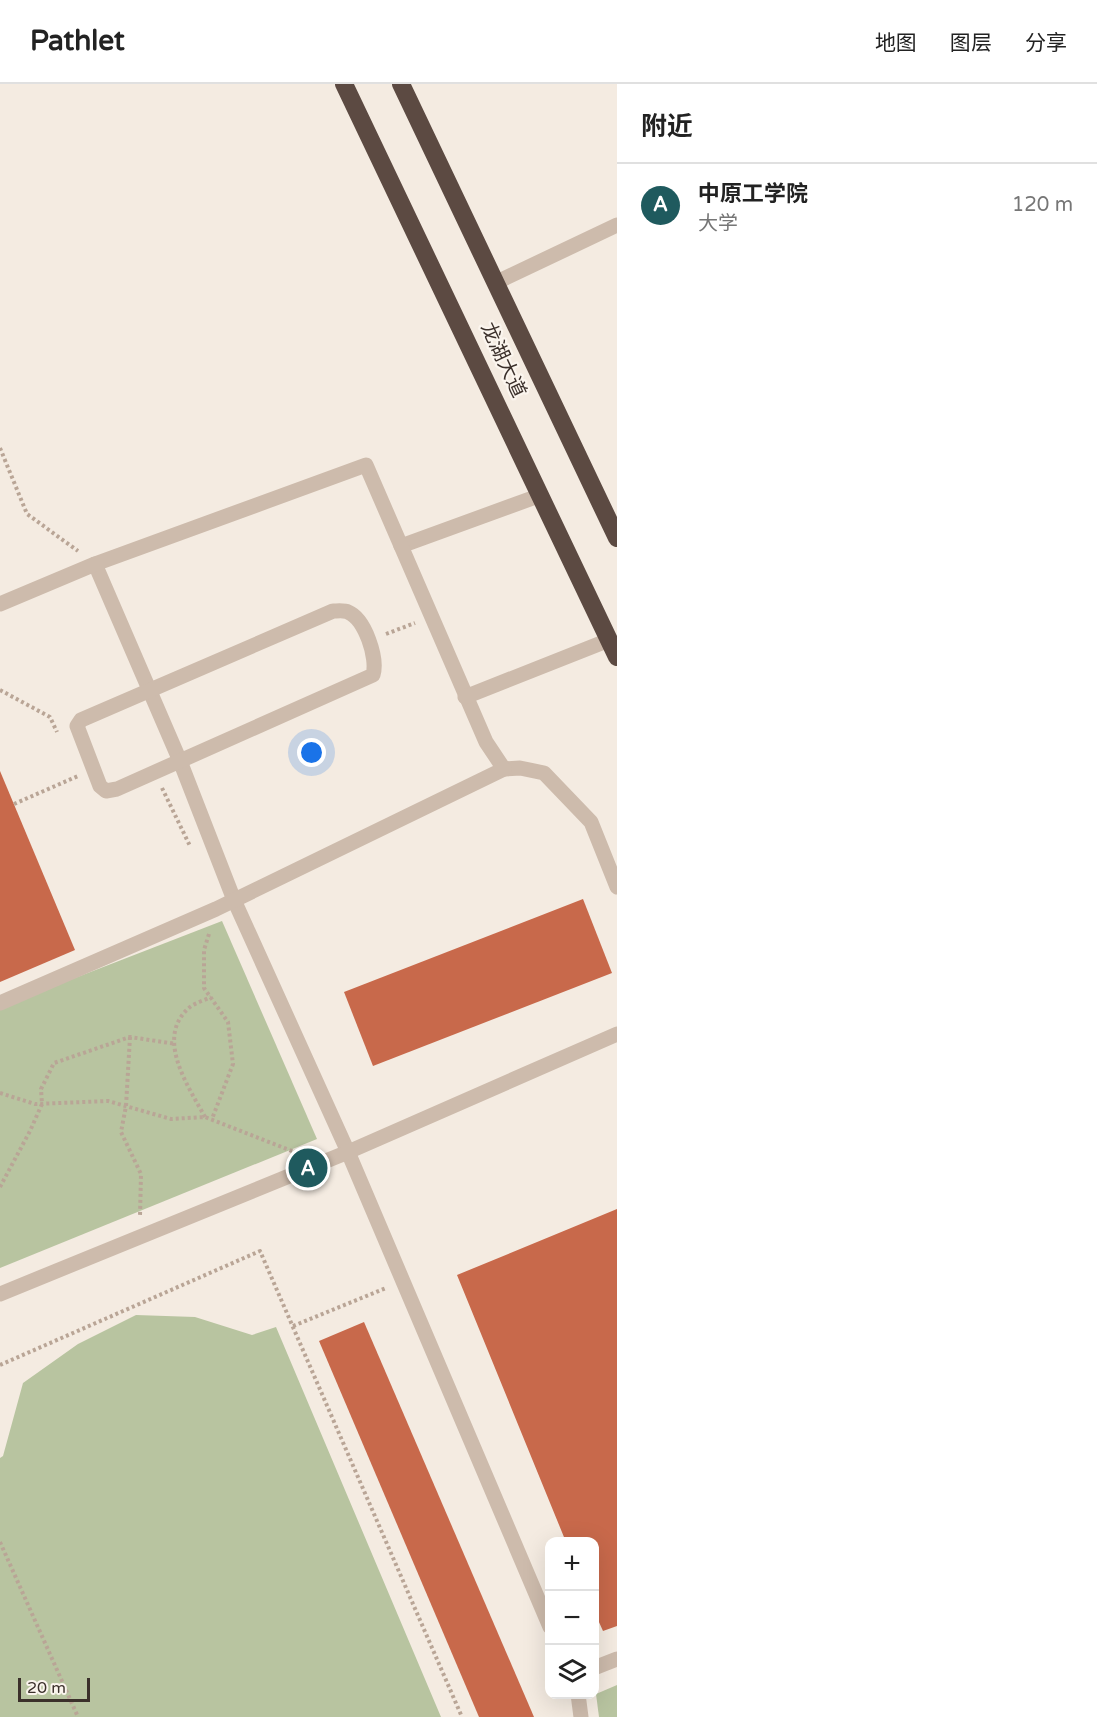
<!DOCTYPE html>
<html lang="zh">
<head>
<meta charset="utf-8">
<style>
	:root { --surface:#fff; --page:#f6f6f6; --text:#222; --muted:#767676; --line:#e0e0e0; --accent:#1f5a5e }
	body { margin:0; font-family:"Varela Round","Noto Sans SC",sans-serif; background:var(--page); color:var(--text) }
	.controls { position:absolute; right:18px; bottom:18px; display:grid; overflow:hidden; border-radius:12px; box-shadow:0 6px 24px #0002 }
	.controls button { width:54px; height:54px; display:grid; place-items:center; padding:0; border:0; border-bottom:2px solid var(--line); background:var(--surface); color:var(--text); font:30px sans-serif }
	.scale { position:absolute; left:18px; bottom:15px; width:72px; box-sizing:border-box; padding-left:6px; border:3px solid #3b302b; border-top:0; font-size:16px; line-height:21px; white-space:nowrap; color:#3b302b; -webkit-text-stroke:4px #fbf5ee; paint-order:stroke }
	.you { position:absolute; left:312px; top:669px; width:21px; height:21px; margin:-15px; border:4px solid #fff; border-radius:50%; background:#1a73e8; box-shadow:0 0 0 9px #1a73e833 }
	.badge { display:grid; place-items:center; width:39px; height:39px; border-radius:50%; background:var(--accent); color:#fff; font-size:20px; font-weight:700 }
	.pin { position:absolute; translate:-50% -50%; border:3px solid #fff; box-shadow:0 2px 6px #0006 }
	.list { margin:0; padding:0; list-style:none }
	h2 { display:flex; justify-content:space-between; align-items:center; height:78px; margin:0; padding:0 24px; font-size:26px }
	h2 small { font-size:20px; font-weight:400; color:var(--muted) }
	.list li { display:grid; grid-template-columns:39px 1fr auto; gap:18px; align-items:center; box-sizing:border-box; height:84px; padding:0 24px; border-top:2px solid var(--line) }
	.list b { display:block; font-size:22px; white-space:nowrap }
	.list p { margin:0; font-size:20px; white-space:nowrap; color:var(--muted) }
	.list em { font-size:20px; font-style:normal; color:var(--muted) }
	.icon { flex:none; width:33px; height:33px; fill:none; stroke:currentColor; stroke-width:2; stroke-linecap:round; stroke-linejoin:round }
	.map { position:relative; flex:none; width:617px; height:1633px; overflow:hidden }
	header { display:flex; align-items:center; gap:36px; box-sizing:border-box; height:84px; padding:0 30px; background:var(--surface); border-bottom:2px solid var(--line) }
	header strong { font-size:28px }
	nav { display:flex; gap:33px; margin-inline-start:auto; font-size:21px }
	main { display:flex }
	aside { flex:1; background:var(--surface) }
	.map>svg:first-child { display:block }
	.green { fill:#b8c4a0 }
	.building { fill:#c8694b }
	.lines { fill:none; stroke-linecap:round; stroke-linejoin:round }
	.path { stroke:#b9a596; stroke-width:4; stroke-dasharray:3 3; stroke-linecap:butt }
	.minor { stroke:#cdbbac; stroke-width:15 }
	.highway { stroke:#5c4a42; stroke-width:18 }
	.labels { text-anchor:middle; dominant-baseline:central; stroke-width:4.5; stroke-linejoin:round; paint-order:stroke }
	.street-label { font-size:20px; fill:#3b302b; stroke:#fbf5ee }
</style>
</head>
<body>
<header>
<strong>Pathlet</strong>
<nav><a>地图</a><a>图层</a><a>分享</a></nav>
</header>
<main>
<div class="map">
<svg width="617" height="1633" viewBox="0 0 617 1633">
	<rect width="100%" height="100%" fill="#f4ebe1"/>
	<g class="green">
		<path d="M222,837L317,1055L0,1184V923Z"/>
		<path d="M136,1231L195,1233L252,1251L276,1243L441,1633H0V1374L3,1372L23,1299L78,1260Z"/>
		<path d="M617,1601V1633H599L596,1610Z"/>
	</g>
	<g class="building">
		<path d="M0,687L75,866L0,898Z"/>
		<path d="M583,815L612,889L373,982L344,908Z"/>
		<path d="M617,1125V1542L603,1547L594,1527V1458H566L457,1191Z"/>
		<path d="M364,1238L534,1633H479L319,1257Z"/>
	</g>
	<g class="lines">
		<g class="path">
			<path d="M0,364L27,430L78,467"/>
			<path d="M386,550L415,539"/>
			<path d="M0,606L50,633L57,648"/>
			<path d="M162,704L190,762"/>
			<path d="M14,720L78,692"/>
			<path d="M209,850L204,866V904L228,938L233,980L212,1035"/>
			<path d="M130,953L126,1022L121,1048L141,1090L140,1132"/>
			<path d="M0,1009L35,1020L108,1017L171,1035L205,1033L297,1069"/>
			<path d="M205,1033C188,1002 154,953 190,923C195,919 205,916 211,913"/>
			<path d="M0,1103L30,1047L42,1020L41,1005L54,979L130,953L176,960"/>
			<path d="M293,1242L386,1204"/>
			<path d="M0,1281L260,1167L462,1633"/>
			<path d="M0,1458L78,1633"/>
		</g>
		<g class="minor">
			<path d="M497,198L617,141"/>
			<path d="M401,462L541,411"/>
			<path d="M95,480L180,677L234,816L348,1068L550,1543"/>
			<path d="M0,520L95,480L366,381L486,658L504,685L520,684L544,689L591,738L617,803"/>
			<path d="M333,527C337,527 344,526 348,528C365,535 378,574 373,591L117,705L106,707L100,702L77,642L81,636Z"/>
			<path d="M465,613L609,556"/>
			<path d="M0,919L216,825L504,685"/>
			<path d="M0,1210L348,1068L617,950"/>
			<path d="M594,1584L617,1575"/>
			<path d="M578,1610L581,1633"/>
		</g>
		<g class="highway">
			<path d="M344,0L617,573"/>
			<path d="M401,0L617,454"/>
		</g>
	</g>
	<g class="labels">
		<g class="street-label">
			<text transform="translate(503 276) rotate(65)">龙湖大道</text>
		</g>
	</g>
</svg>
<div class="controls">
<button>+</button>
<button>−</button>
<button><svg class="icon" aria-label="layers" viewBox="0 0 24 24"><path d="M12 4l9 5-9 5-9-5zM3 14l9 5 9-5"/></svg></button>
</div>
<div class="scale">20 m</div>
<div class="you"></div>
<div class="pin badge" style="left:308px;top:1084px">A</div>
</div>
<aside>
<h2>附近<small></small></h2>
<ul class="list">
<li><span class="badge">A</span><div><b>中原工学院</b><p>大学</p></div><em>120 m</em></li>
</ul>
</aside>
</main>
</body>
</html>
